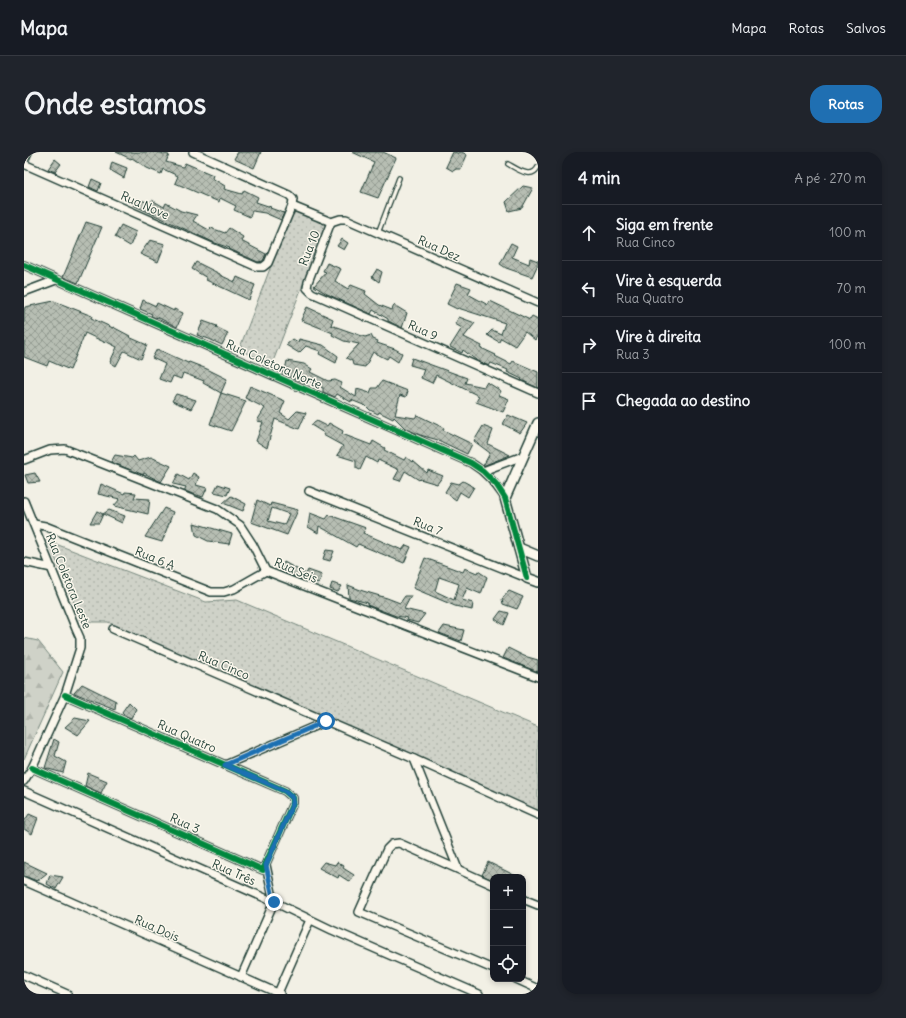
<!DOCTYPE html>
<html lang="pt">
<head>
<meta charset="utf-8">
<style>
	:root { --surface:#171b24; --page:#20242c; --text:#f1f3f6; --muted:#9ea1a6; --line:#363941; --accent:#1f6fb2 }
	body { margin:0; font-family:Delius,sans-serif; background:var(--page); color:var(--text) }
	.controls { position:absolute; right:12px; bottom:12px; display:grid; overflow:hidden; border-radius:8px; box-shadow:0 2px 6px #0003 }
	.controls button { width:36px; height:36px; display:grid; place-items:center; padding:0; border:0; border-bottom:1px solid var(--line); background:var(--surface); color:var(--text); font:20px sans-serif }
	.stop { position:absolute; width:12px; height:12px; margin:-9px; border:3px solid #1f6fb2; border-radius:50%; background:#fff }
	.stop.end { background:#1f6fb2; border-color:#fff; box-shadow:0 1px 4px #0008 }
	.list { margin:0; padding:0; list-style:none }
	h2 { display:flex; justify-content:space-between; align-items:center; height:52px; margin:0; padding:0 16px; font-size:17px }
	h2 small { font-size:13px; font-weight:400; color:var(--muted) }
	.list li { display:grid; grid-template-columns:26px 1fr auto; gap:12px; align-items:center; box-sizing:border-box; height:56px; padding:0 16px; border-top:1px solid var(--line) }
	.list b { display:block; font-size:15px; white-space:nowrap }
	.list p { margin:0; font-size:13px; white-space:nowrap; color:var(--muted) }
	.list em { font-size:13px; font-style:normal; color:var(--muted) }
	.icon { flex:none; width:22px; height:22px; fill:none; stroke:currentColor; stroke-width:2; stroke-linecap:round; stroke-linejoin:round }
	.map { position:relative; flex:none; width:514px; height:842px; overflow:hidden; border-radius:16px }
	header { display:flex; align-items:center; gap:24px; box-sizing:border-box; height:56px; padding:0 20px; background:var(--surface); border-bottom:1px solid var(--line) }
	header strong { font-size:19px }
	nav { display:flex; gap:22px; margin-inline-start:auto; font-size:14px }
	.intro { display:flex; align-items:center; justify-content:space-between; box-sizing:border-box; height:96px; padding:0 24px }
	h1 { margin:0; font-size:28px }
	.button { padding:10px 18px; border-radius:16px; background:var(--accent); color:#fff; font-size:14px; font-weight:700 }
	main { display:flex; gap:24px; padding:0 24px }
	aside { flex:1; background:var(--surface); border-radius:16px; box-shadow:0 2px 6px #0003 }
	.map>svg:first-child { display:block }
	.grass { fill:url(#grass-dots); stroke:#77887e }
	.forest { fill:url(#forest-firs); stroke:#77887e }
	.building { fill:url(#building-cross-hatch); stroke:#1f3d34; fill-rule:evenodd }
	.lines { fill:none; stroke-linecap:round; stroke-linejoin:round }
	.lane-casing { stroke:#1f3d34; stroke-width:6 }
	.street-casing { stroke:#1f3d34; stroke-width:10 }
	.secondary-casing { stroke:#1f3d34; stroke-width:12 }
	.lane { stroke:#fbf7ec; stroke-width:3.5 }
	.street { stroke:#fbf7ec; stroke-width:7 }
	.secondary { stroke:#fbf7ec; stroke-width:9 }
	.cycleway-casing { stroke:#fbf7ec; stroke-width:8 }
	.cycleway { stroke:#00873e; stroke-width:6 }
	.route { stroke:#1f6fb2; stroke-width:5 }
	.labels { text-anchor:middle; dominant-baseline:central; stroke-width:3; stroke-linejoin:round; paint-order:stroke }
	.street-label { font-size:12px; fill:#1f3d34; stroke:#fbf7ec }
</style>
</head>
<body>
<header>
<strong>Mapa</strong>
<nav><a>Mapa</a><a>Rotas</a><a>Salvos</a></nav>
</header>
<div class="intro"><h1>Onde estamos</h1><a class="button">Rotas</a></div>
<main>
<div class="map">
<svg width="514" height="842" viewBox="0 0 514 842">
	<defs>
		<pattern id="grass-dots" width="8" height="8" patternUnits="userSpaceOnUse"><rect width="8" height="8" fill="#cfd2c8"/><path d="M2 2h.1M6 6h.1" fill="none" stroke="#b1b5ac" stroke-width="1.8" stroke-linecap="round"/></pattern>
		<pattern id="forest-firs" width="22" height="20" patternUnits="userSpaceOnUse"><rect width="22" height="20" fill="#cfd2c8"/><path d="M5 1l3.5 6h-7zM16 11l3.5 6h-7z" fill="#b1b5ac"/></pattern>
		<pattern id="building-cross-hatch" width="8" height="8" patternUnits="userSpaceOnUse"><rect width="8" height="8" fill="#b7beb3"/><path d="M0 0l8 8M0 8l8-8" fill="none" stroke="#949c92"/></pattern>
	</defs>
	<rect width="100%" height="100%" fill="#f2f0e5"/>
	<filter id="ink" filterUnits="userSpaceOnUse"><feTurbulence type="fractalNoise" baseFrequency=".025" numOctaves="2"/><feDisplacementMap in="SourceGraphic" scale="8" xChannelSelector="R" yChannelSelector="G"/><feConvolveMatrix kernelMatrix="1 2 1 2 8 2 1 2 1" color-interpolation-filters="sRGB"/></filter>
	<g filter="url(#ink)">
		<g class="grass">
			<path d="M269,56L303,71L248,212L215,198Z"/>
			<path d="M24,389L182,450L213,448L514,575V664L84,470H58Z"/>
		</g>
		<path class="forest" d="M0,486L14,489L39,520L0,607Z"/>
		<g class="building">
			<path d="M92,0H132L145,3L142,10L159,15L161,11L189,23L188,26L201,34L200,37L218,42L220,38L234,45L232,50L247,55L246,56L260,61L257,68L241,61L228,59L226,65L210,58L212,54L196,46L195,50L151,31L154,24L139,17L137,22L123,16L108,6L107,7Z"/>
			<path d="M214,0H237L230,16L210,7Z"/>
			<path d="M328,0H359L372,6L354,46L337,40L350,10Z"/>
			<path d="M429,0L434,1L438,0L443,3L437,17H432L429,19L422,15Z"/>
			<path d="M31,7L37,12L31,20L24,17Z"/>
			<path d="M88,10L103,16L100,26L86,18Z"/>
			<path d="M68,27L77,31L74,39L65,35Z"/>
			<path d="M499,34L509,36L498,56L485,59L482,50Z"/>
			<path d="M112,47L127,51L128,48L140,55L142,51L157,59L173,63L169,69L185,78L187,76L201,81L205,76L219,85L217,89L242,102L239,109L234,110L205,97L206,96L191,91L109,53Z"/>
			<path d="M62,70L78,75L54,131L39,125Z"/>
			<path d="M97,73L112,80L106,94L91,85Z"/>
			<path d="M318,87L324,91L320,98L313,94Z"/>
			<path d="M126,88L141,92L134,110L116,102Z"/>
			<path d="M487,91L493,94L488,105L505,112L506,106L514,109V112L508,125L482,116L476,112Z"/>
			<path d="M172,110L196,122V123L211,130L213,125L231,133L225,148L182,128L183,126L168,117Z"/>
			<path d="M303,111L317,117L311,129L324,137L327,133L342,139L341,142L355,153L368,158L370,153L383,161L378,176L364,169V167L349,158L347,162L303,142L290,134L302,120L299,119Z"/>
			<path d="M353,117L358,120L355,130L348,125Z"/>
			<path d="M433,131L447,136L444,142L464,153L466,149L506,168L508,165L514,168V183L511,188L501,180L491,194L477,186L475,190L463,183L468,178L477,182L481,171L434,156L433,157L423,152Z"/>
			<path d="M119,148L132,154L133,151L150,159V157L159,161L153,175L133,165L132,166L127,164L128,162L116,157Z"/>
			<path d="M30,149L68,164L67,166L89,176V175L106,184L105,185L123,193L117,207L100,199L92,214L86,210L93,195L81,189L80,190L61,181L46,218L25,209L23,214L0,205V159L1,155Z"/>
			<path d="M283,155L309,167L307,173L341,185L347,183L349,187L354,189L353,191L371,197L378,201L374,210L365,204L363,207L349,200L341,215L329,213L328,209L322,206L335,192L320,189L308,183L309,181L277,168Z"/>
			<path d="M435,165L451,171L440,185L458,194L457,196L472,203L471,204L487,212L489,209L514,220V236L497,228L498,227L483,220L484,218L467,211L465,214L452,208L439,198L438,201L426,195L438,176L431,172Z"/>
			<path d="M179,169L193,174L192,175L204,181L198,193L185,187L173,183Z"/>
			<path d="M269,187L274,190L275,187L299,193L314,204L312,211L295,202L296,199L282,194L275,201L262,193Z"/>
			<path d="M133,197L164,211L165,210L183,217L203,227L197,241L179,231L180,229L159,221L157,227L149,224L146,231L135,227L141,212L128,206Z"/>
			<path d="M388,206L443,226L441,231L460,235L463,230L477,239L475,243L485,247L479,260L452,250L455,244L412,223L408,231L397,226L400,217L386,213Z"/>
			<path d="M263,209L280,212L288,217L286,220L304,229L311,228L318,231L316,235L332,245L333,237L346,241L348,236H353L358,229L384,239L382,245L376,243L371,263L391,266L393,263L420,276L419,278L448,292L443,302L414,288L396,283L381,276L370,265L369,267L355,260L354,262L346,258L342,254L327,248V250L313,242L311,245L299,240V236L283,228L281,231L257,220L261,218Z"/>
			<path d="M226,234L261,249L256,261L265,267L273,259L282,261L275,277L251,267L243,296L232,289L239,270L233,269L241,256L221,246Z"/>
			<path d="M197,241L222,249L207,279L186,272Z"/>
			<path d="M152,242L172,248L167,257L148,249Z"/>
			<path d="M484,263L503,271L496,281L479,272Z"/>
			<path d="M293,269L303,274L305,271L319,279L318,282L347,293L349,289L361,296L360,298L380,308L382,305L388,310L389,309L403,321L404,318L419,324L413,332L396,327L395,328L381,319L376,329L370,327L375,318L354,308L353,311L342,305L336,318L332,316V309L313,303L319,294L299,283L300,281L287,273Z"/>
			<path d="M459,274L469,278L464,292L486,303L459,314L466,301L450,289Z"/>
			<path d="M91,303L108,306L110,304L114,309L127,305L147,314L137,330L120,321L119,323L87,310Z"/>
			<path d="M11,321L16,330L4,331L1,323Z"/>
			<path d="M169,321L175,325L172,333L183,336L179,345L160,339L162,335L149,332L154,322L165,328Z"/>
			<path d="M439,329L450,335L444,345L436,340L432,348L421,340L427,330L435,332Z"/>
			<path d="M77,332L100,342L101,340L112,341L110,346L126,347L124,362L90,354L96,347L74,342Z"/>
			<path d="M194,332L206,336L203,343L190,340Z"/>
			<path d="M207,344L222,352L219,359L199,351Z"/>
			<path d="M233,348L246,354L247,351L274,358L263,383L227,370ZM248,356L265,362L260,373L244,369Z"/>
			<path d="M140,356L149,360L138,390L121,385Z"/>
			<path d="M85,358L101,364L98,371L79,362Z"/>
			<path d="M73,359L79,362L75,371H66Z"/>
			<path d="M286,361L302,367L305,363L342,376L339,381L378,398L382,393L387,395L380,411L334,392L332,395L295,374L294,381L284,375Z"/>
			<path d="M170,371L208,382L205,392L184,389L172,383Z"/>
			<path d="M302,398L310,399L306,409L299,407Z"/>
			<path d="M401,406L439,420L441,416L453,421L454,419L463,425L457,442L443,436L438,448L449,451L448,458L431,454L389,436ZM415,425L435,432L430,448L411,439Z"/>
			<path d="M260,410L282,422L284,418L298,423L295,432L282,429L257,419Z"/>
			<path d="M308,431L318,434L314,440L306,437Z"/>
			<path d="M324,433L339,439L363,446L376,451L381,444H387L380,457L401,462L394,471L383,468L384,466L372,464L343,453L344,451L325,446Z"/>
			<path d="M485,439L499,445L493,457L479,452L478,447Z"/>
			<path d="M477,459L485,461L480,473L471,467Z"/>
			<path d="M420,474L440,478L437,489L415,481Z"/>
			<path d="M484,496L500,504L514,508V520L479,506Z"/>
			<path d="M58,532L92,549L91,557L50,541Z"/>
			<path d="M105,550L112,557L107,566L100,563L98,560Z"/>
			<path d="M51,566L66,569L54,583L41,575Z"/>
			<path d="M30,587L35,590L31,604L42,610L39,621L21,616Z"/>
			<path d="M64,621L83,629L77,641L61,634Z"/>
			<path d="M5,662L14,666L8,682L0,677V670Z"/>
			<path d="M0,710L23,721L13,729L0,724Z"/>
			<path d="M300,710L311,713L313,710L320,714L319,716L330,723L326,730L315,723L314,726L295,716Z"/>
			<path d="M464,710L494,725H469V728L458,723Z"/>
			<path d="M26,723L39,725L32,737L23,732Z"/>
		</g>
		<g class="lines">
			<defs>
				<g id="lane">
					<path d="M484,12C493,17 508,28 514,15"/>
					<path d="M354,81L375,26"/>
				</g>
				<g id="street">
					<path d="M0,9L4,0"/>
					<path d="M0,12L233,115H239L244,111L268,54L269,47L265,43L169,0"/>
					<path d="M268,54L307,70"/>
					<path d="M307,70L284,130L283,136L288,141L514,241"/>
					<path d="M307,70L316,67H322L514,151"/>
					<path d="M0,113L447,311C462,320 471,331 481,346"/>
					<path d="M0,140L32,128"/>
					<path d="M0,308L26,298L41,297L193,357L216,373L229,393L242,419L514,525"/>
					<path d="M459,319L499,304"/>
					<path d="M285,339L503,426"/>
					<path d="M0,349L52,477L56,486V496L41,543L8,616L0,629"/>
					<path d="M10,372L21,374L187,440H200L210,437L242,419"/>
					<path d="M0,410L28,416"/>
					<path d="M89,477L390,607L514,663"/>
					<path d="M390,607L434,717"/>
					<path d="M201,613L303,569"/>
					<path d="M8,616L239,718L269,651V646L261,639L41,543"/>
					<path d="M0,639L250,750L308,778L455,842"/>
					<path d="M0,729L256,842"/>
					<path d="M469,733L375,691L368,692L363,697L335,760L469,817"/>
					<path d="M499,747L514,753"/>
					<path d="M0,823L43,842"/>
					<path d="M217,825L250,750L242,713"/>
					<path d="M492,827L514,837"/>
					<path d="M254,841L286,768"/>
				</g>
				<g id="secondary">
					<path d="M514,271L481,346L503,426L514,430"/>
					<path d="M495,396L514,404"/>
				</g>
			</defs>
			<use href="#lane" class="lane-casing"/>
			<use href="#street" class="street-casing"/>
			<use href="#secondary" class="secondary-casing"/>
			<use href="#lane" class="lane"/>
			<use href="#street" class="street"/>
			<use href="#secondary" class="secondary"/>
			<defs>
				<g id="cycleway">
					<path d="M0,113L447,311L459,319L472,332L481,346L503,426"/>
					<path d="M8,616L239,718L269,651V646L261,639L41,543"/>
				</g>
			</defs>
			<use href="#cycleway" class="cycleway-casing"/>
			<use href="#cycleway" class="cycleway"/>
		</g>
	</g>
	<g class="lines" filter="url(#ink)">
		<path class="route" d="M250,750L242,713L269,651V646L261,639L201,613L302,569"/>
	</g>
	<g class="labels">
		<g class="street-label">
			<text transform="translate(121 53) rotate(24)">Rua Nove</text>
			<text transform="translate(285 96) rotate(-69)">Rua 10</text>
			<text transform="translate(415 96) rotate(24)">Rua Dez</text>
			<text transform="translate(399 178) rotate(24)">Rua 9</text>
			<text transform="translate(250 212) rotate(24)">Rua Coletora Norte</text>
			<text transform="translate(404 374) rotate(22)">Rua 7</text>
			<text transform="translate(131 406) rotate(22)">Rua 6 A</text>
			<text transform="translate(272 418) rotate(23)">Rua Seis</text>
			<text transform="translate(45 429) rotate(68)">Rua Coletora Leste</text>
			<text transform="translate(200 513) rotate(23)">Rua Cinco</text>
			<text transform="translate(163 584) rotate(24)">Rua Quatro</text>
			<text transform="translate(161 671) rotate(24)">Rua 3</text>
			<text transform="translate(210 720) rotate(24)">Rua Três</text>
			<text transform="translate(133 776) rotate(24)">Rua Dois</text>
		</g>
	</g>
</svg>
<div class="controls">
<button>+</button>
<button>−</button>
<button><svg class="icon" aria-label="locate" viewBox="0 0 24 24"><circle cx="12" cy="12" r="6"/><path d="M12 2v4M12 18v4M2 12h4M18 12h4"/></svg></button>
</div>
<div class="stop" style="left:302px;top:569px"></div>
<div class="stop end" style="left:250px;top:750px"></div>
</div>
<aside>
<h2>4 min<small>A pé · 270 m</small></h2>
<ul class="list">
<li><svg class="icon" aria-label="ahead" viewBox="0 0 24 24"><path d="M12 20V5M6 11l6-6 6 6"/></svg><div><b>Siga em frente</b><p>Rua Cinco</p></div><em>100 m</em></li>
<li><svg class="icon" aria-label="left" viewBox="0 0 24 24"><path d="M17 20v-9H6M10 6l-5 5 5 5"/></svg><div><b>Vire à esquerda</b><p>Rua Quatro</p></div><em>70 m</em></li>
<li><svg class="icon" aria-label="right" viewBox="0 0 24 24"><path d="M7 20v-9h11M14 6l5 5-5 5"/></svg><div><b>Vire à direita</b><p>Rua 3</p></div><em>100 m</em></li>
<li><svg class="icon" aria-label="arrive" viewBox="0 0 24 24"><path d="M6 21V4h12l-3 4 3 4H6"/></svg><div><b>Chegada ao destino</b></div></li>
</ul>
</aside>
</main>
</body>
</html>
